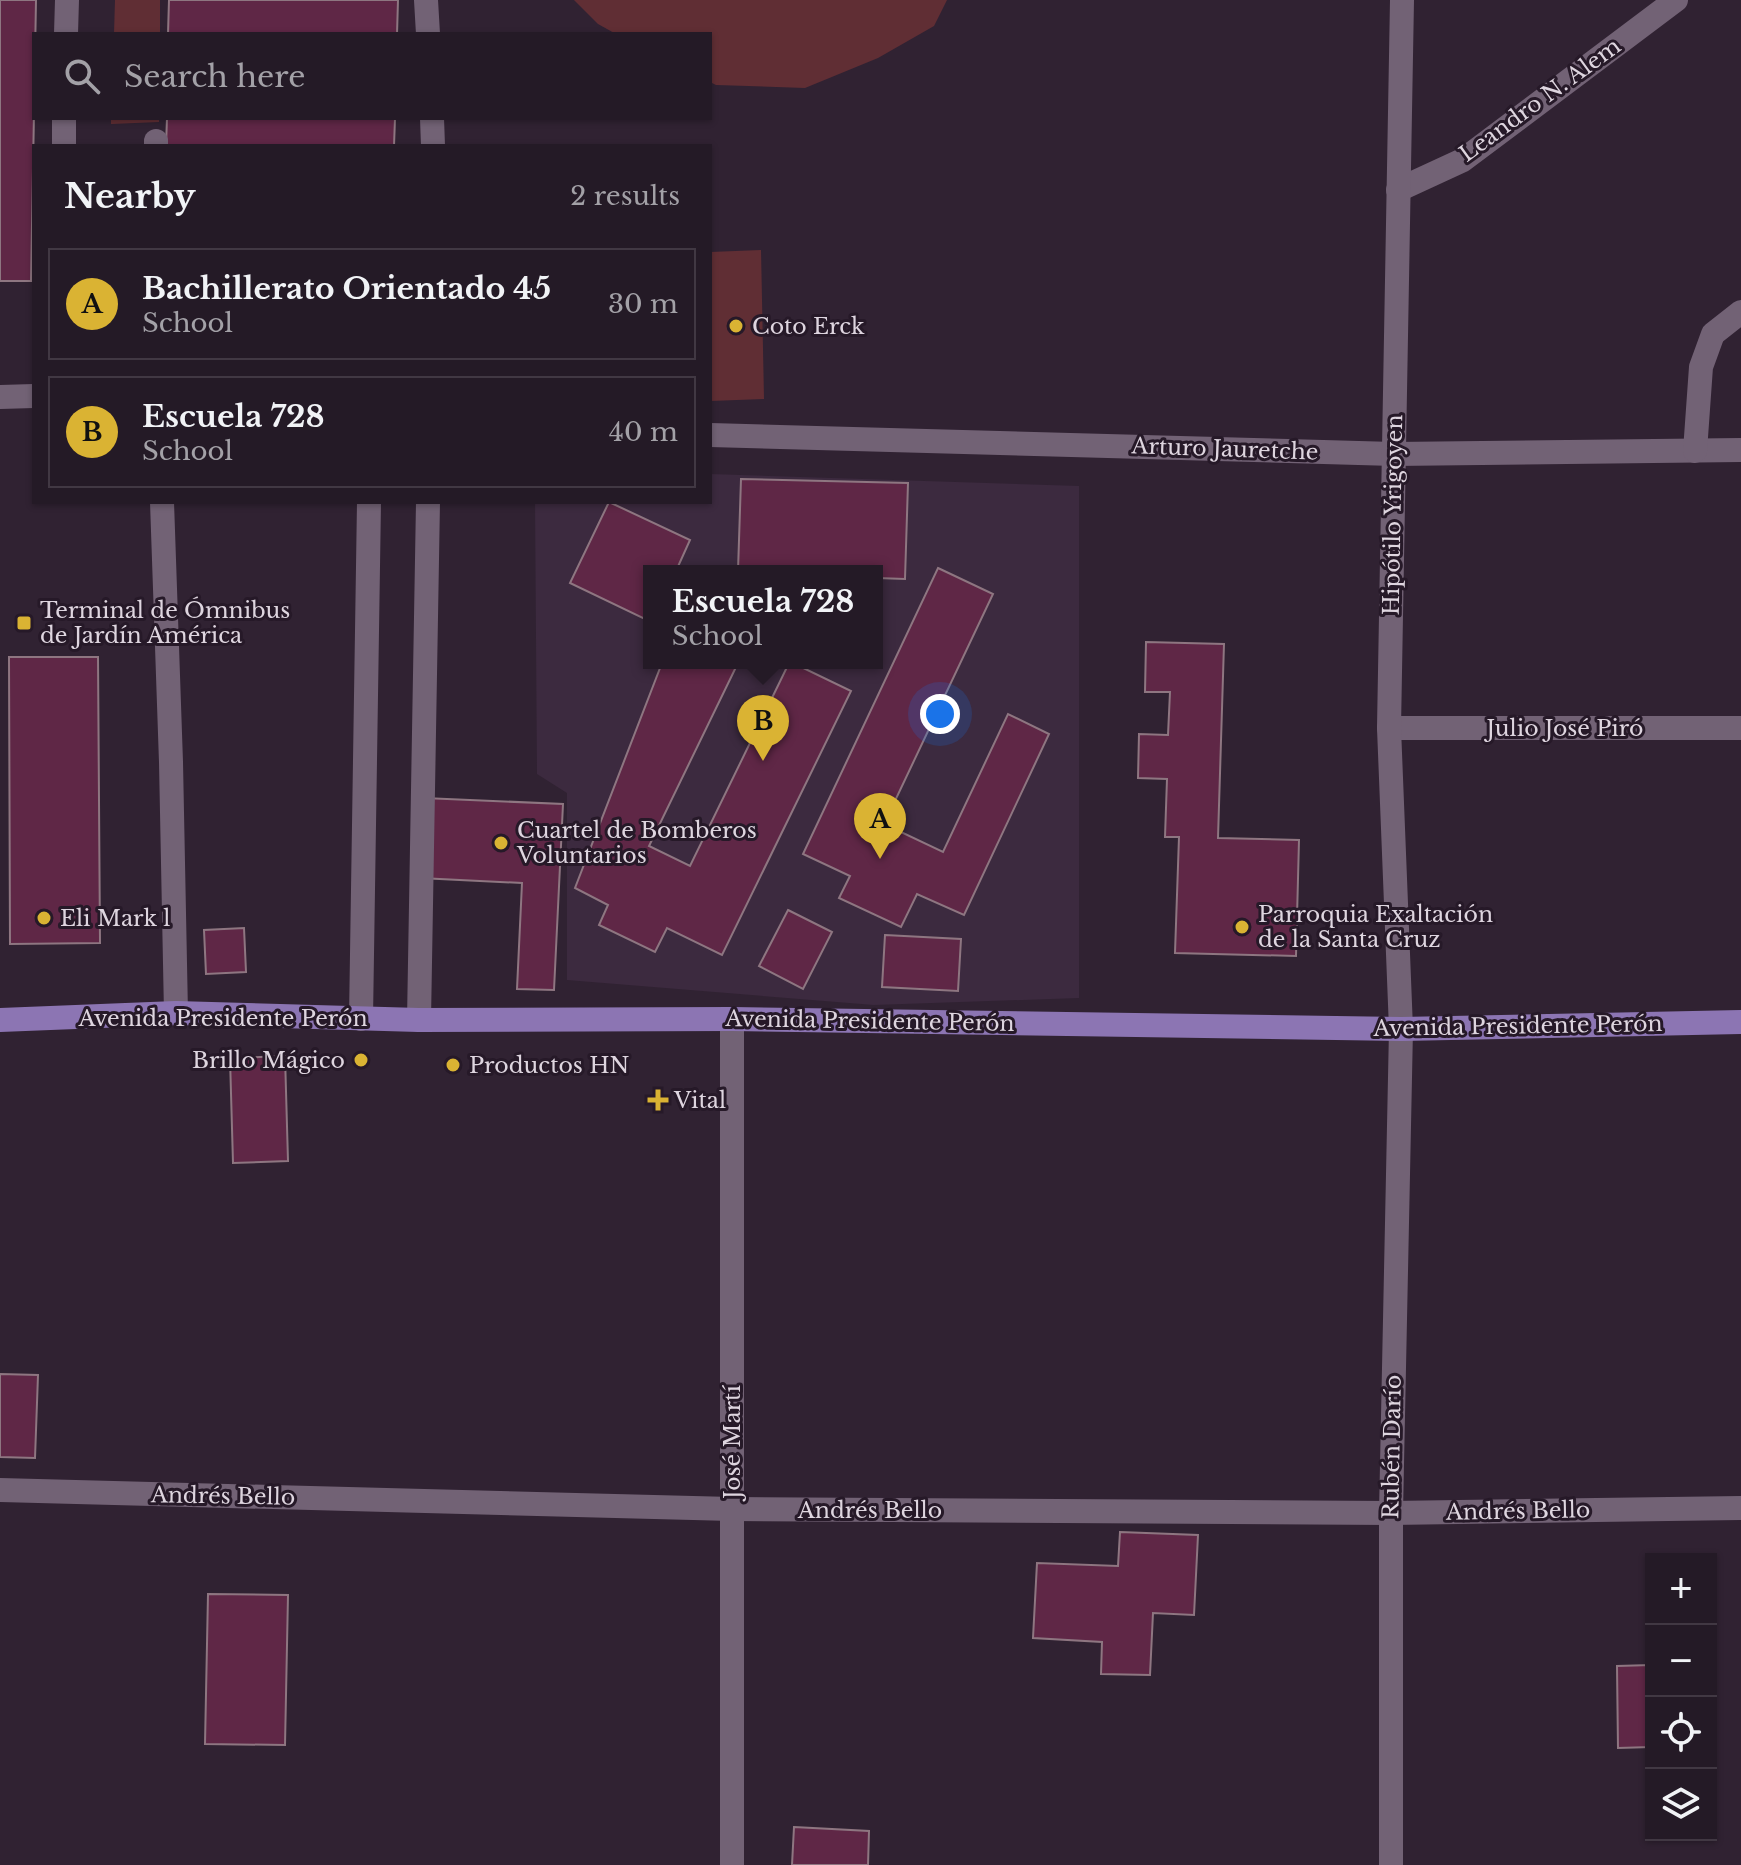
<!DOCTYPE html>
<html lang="en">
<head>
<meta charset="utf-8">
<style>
	:root { --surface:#241a26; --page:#302732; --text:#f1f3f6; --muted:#a3a1a7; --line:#413843; --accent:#dab333 }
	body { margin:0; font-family:"Libre Baskerville",serif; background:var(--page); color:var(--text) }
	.controls { position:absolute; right:24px; bottom:24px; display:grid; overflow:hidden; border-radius:0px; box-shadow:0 2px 6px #0004 }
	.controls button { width:72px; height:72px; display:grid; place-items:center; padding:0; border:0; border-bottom:2px solid var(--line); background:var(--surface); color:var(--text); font:40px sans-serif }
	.you { position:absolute; left:940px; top:714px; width:28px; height:28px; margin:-20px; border:6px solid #fff; border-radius:50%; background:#1a73e8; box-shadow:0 0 0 12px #1a73e833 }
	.badge { display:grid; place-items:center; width:52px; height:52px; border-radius:50%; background:var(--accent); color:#111; font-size:26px; font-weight:700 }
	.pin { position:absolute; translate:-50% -66px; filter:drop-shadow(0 2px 4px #0008) }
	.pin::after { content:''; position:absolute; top:42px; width:28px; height:24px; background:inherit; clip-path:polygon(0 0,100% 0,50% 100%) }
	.popup { position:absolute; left:643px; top:565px; width:240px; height:104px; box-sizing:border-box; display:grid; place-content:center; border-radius:0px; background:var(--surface); filter:drop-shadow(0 2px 6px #0005); font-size:26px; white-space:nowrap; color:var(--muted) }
	.popup b { font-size:30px; color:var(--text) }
	.popup::after { content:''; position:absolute; left:50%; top:100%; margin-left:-16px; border:16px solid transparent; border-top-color:var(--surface) }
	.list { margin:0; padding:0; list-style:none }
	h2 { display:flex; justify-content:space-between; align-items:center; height:104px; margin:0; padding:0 32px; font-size:34px }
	h2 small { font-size:26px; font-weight:400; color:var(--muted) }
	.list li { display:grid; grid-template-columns:52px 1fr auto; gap:24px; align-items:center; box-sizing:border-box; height:112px; margin:0 16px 16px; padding:0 16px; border:2px solid var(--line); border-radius:0px }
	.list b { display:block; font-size:30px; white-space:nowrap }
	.list p { margin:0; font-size:26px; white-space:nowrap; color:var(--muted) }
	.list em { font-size:26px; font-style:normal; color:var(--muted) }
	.icon { flex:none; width:44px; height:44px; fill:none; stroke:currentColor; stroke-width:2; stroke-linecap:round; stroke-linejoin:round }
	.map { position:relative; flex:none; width:1741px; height:1865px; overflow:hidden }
	.search { position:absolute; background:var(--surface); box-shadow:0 2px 6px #0004; left:32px; top:32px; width:680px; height:88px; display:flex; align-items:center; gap:20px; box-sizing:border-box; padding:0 28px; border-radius:0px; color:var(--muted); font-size:30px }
	.panel { position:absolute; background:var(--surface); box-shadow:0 2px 6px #0004; left:32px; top:144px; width:680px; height:360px; border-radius:0px }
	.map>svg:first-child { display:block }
	.built { fill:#3c2a3f; fill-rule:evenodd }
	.green { fill:#602e34 }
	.building { fill:#5f2746; stroke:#8e7681; stroke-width:2 }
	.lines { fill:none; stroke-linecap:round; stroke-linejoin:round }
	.minor { stroke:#726275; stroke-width:24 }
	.major { stroke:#8c75b3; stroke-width:24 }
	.poi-dot { fill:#dab333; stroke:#261928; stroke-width:3 }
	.labels { text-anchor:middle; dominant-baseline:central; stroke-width:6; stroke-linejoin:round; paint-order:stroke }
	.street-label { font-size:22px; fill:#ded5df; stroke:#261928 }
	.poi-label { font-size:22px; fill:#ded5df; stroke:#261928; text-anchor:start }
</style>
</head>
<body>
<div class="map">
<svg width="1741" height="1865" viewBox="0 0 1741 1865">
	<rect width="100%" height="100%" fill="#302232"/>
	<path class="built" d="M710,474L1079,486V998L874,1005L567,980V793L537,774L535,502H710ZM649,571H877V663H649Z"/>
	<g class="green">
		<path d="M115,0H160V34H114Z"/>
		<path d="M574,0H947L934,26L878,58L805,88L716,85L710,82V34H616L598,24Z"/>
		<path d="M111,118H159V122L111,124Z"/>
		<path d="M761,250L764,399L710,401V252Z"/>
	</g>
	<g class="building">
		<path d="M0,0H36L31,281H0Z"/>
		<path d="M169,0H398L397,34H168Z"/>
		<path d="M167,118H395L394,146H166Z"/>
		<path d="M741,479L908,483L905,579L877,578V571H738Z"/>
		<path d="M609,502L690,540L676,571H649V621L570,583Z"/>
		<path d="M938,568L993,594L884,824L943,852L1008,714L1049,734L964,915L917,894L901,927L839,898L850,876L803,854Z"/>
		<path d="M1146,642L1224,644L1218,838L1299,840L1296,956L1175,953L1179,837H1165L1167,779L1138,778L1139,734L1168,735L1170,692H1145Z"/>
		<path d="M9,657H98L100,943L10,944Z"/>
		<path d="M662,663H738L649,846L690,866L789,663H793L851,691L722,955L667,928L655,952L599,925L608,905L575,888Z"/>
		<path d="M424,798L563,804L554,990L517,989L522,883L420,878Z"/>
		<path d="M788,910L832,932L803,989L759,966Z"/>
		<path d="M244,928L246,972L206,974L204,930Z"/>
		<path d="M885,935L961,939L958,991L882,987Z"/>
		<path d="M285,1056L288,1161L233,1163L230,1058Z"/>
		<path d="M0,1374L38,1375L35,1458L0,1457Z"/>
		<path d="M1120,1532L1198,1535L1194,1615L1153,1613L1150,1675L1101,1674L1102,1642L1033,1638L1037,1563L1118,1566Z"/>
		<path d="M208,1594L288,1595L285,1745L205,1744Z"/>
		<path d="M1651,1665V1747L1618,1748L1617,1666Z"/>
		<path d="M794,1827L869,1831L868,1865H792Z"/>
	</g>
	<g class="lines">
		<g class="minor">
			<path d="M426,0L428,34"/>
			<path d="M66,34L67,0"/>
			<path d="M432,118L433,146"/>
			<path d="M156,141V146"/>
			<path d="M64,146V118"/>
			<path d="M1398,190L1463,160L1676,0"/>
			<path d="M0,397L34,396"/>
			<path d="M710,435L1394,454L1741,450"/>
			<path d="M1695,451L1701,367L1713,334L1741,312"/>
			<path d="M162,502L171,762L176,1013"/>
			<path d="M1389,728H1741"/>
			<path d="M361,1019L369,502"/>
			<path d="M419,1020L428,502"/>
			<path d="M0,1490L732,1509L1391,1513L1741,1508"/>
			<path d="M732,1865V1019"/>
			<path d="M1391,1865V1513L1401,1029L1389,728L1402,0"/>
		</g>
		<path class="major" d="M0,1020L176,1013L419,1020L732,1019L1401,1029L1741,1022"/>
	</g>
	<g class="poi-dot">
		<circle cx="736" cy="326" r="8"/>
		<rect x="16" y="615" width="16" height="16" rx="4"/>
		<circle cx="501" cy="843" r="8"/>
		<circle cx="44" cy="918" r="8"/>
		<circle cx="1242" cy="927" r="8"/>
		<circle cx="361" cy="1060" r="8"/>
		<circle cx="453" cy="1065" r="8"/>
		<path d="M654 1088h8v8h8v8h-8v8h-8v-8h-8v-8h8z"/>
	</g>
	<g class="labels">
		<g class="street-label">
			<text transform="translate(1540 100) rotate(-36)">Leandro N. Alem</text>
			<text transform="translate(1225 449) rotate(2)">Arturo Jauretche</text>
			<text transform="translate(1393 515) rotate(-89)">Hipótilo Yrigoyen</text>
			<text x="1565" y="728">Julio José Piró</text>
			<text x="223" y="1018">Avenida Presidente Perón</text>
			<text transform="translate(870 1021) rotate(1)">Avenida Presidente Perón</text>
			<text transform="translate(1518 1026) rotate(-1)">Avenida Presidente Perón</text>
			<text transform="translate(732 1442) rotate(-90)">José Martí</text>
			<text transform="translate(1392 1447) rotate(-89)">Rubén Darío</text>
			<text transform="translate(223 1496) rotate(1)">Andrés Bello</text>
			<text x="870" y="1510">Andrés Bello</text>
			<text transform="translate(1518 1511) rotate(-1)">Andrés Bello</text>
		</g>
		<g class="poi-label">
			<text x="752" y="326">Coto Erck</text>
			<text x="40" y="610">Terminal de Ómnibus<tspan x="40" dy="25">de Jardín América</tspan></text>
			<text x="517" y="830">Cuartel de Bomberos<tspan x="517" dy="25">Voluntarios</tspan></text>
			<text x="1258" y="914">Parroquia Exaltación<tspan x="1258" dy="25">de la Santa Cruz</tspan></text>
			<text x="60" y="918">Eli Mark l</text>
			<text x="345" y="1060" text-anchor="end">Brillo Mágico</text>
			<text x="469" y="1065">Productos HN</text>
			<text x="674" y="1100">Vital</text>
		</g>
	</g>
</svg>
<div class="controls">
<button>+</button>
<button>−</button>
<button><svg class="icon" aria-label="locate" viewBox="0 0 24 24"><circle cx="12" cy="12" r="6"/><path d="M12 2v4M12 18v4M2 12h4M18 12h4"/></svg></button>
<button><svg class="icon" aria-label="layers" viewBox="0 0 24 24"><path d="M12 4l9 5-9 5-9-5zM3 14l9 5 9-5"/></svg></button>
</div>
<div class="you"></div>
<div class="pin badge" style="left:880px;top:859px">A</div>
<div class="pin badge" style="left:763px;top:761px">B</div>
<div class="popup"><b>Escuela 728</b>School</div>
<div class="search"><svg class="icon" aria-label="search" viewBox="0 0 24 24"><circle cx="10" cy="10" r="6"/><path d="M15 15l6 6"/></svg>Search here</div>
<section class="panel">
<h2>Nearby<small>2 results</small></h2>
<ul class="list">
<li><span class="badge">A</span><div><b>Bachillerato Orientado 45</b><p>School</p></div><em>30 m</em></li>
<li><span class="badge">B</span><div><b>Escuela 728</b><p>School</p></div><em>40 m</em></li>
</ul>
</section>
</div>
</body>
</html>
